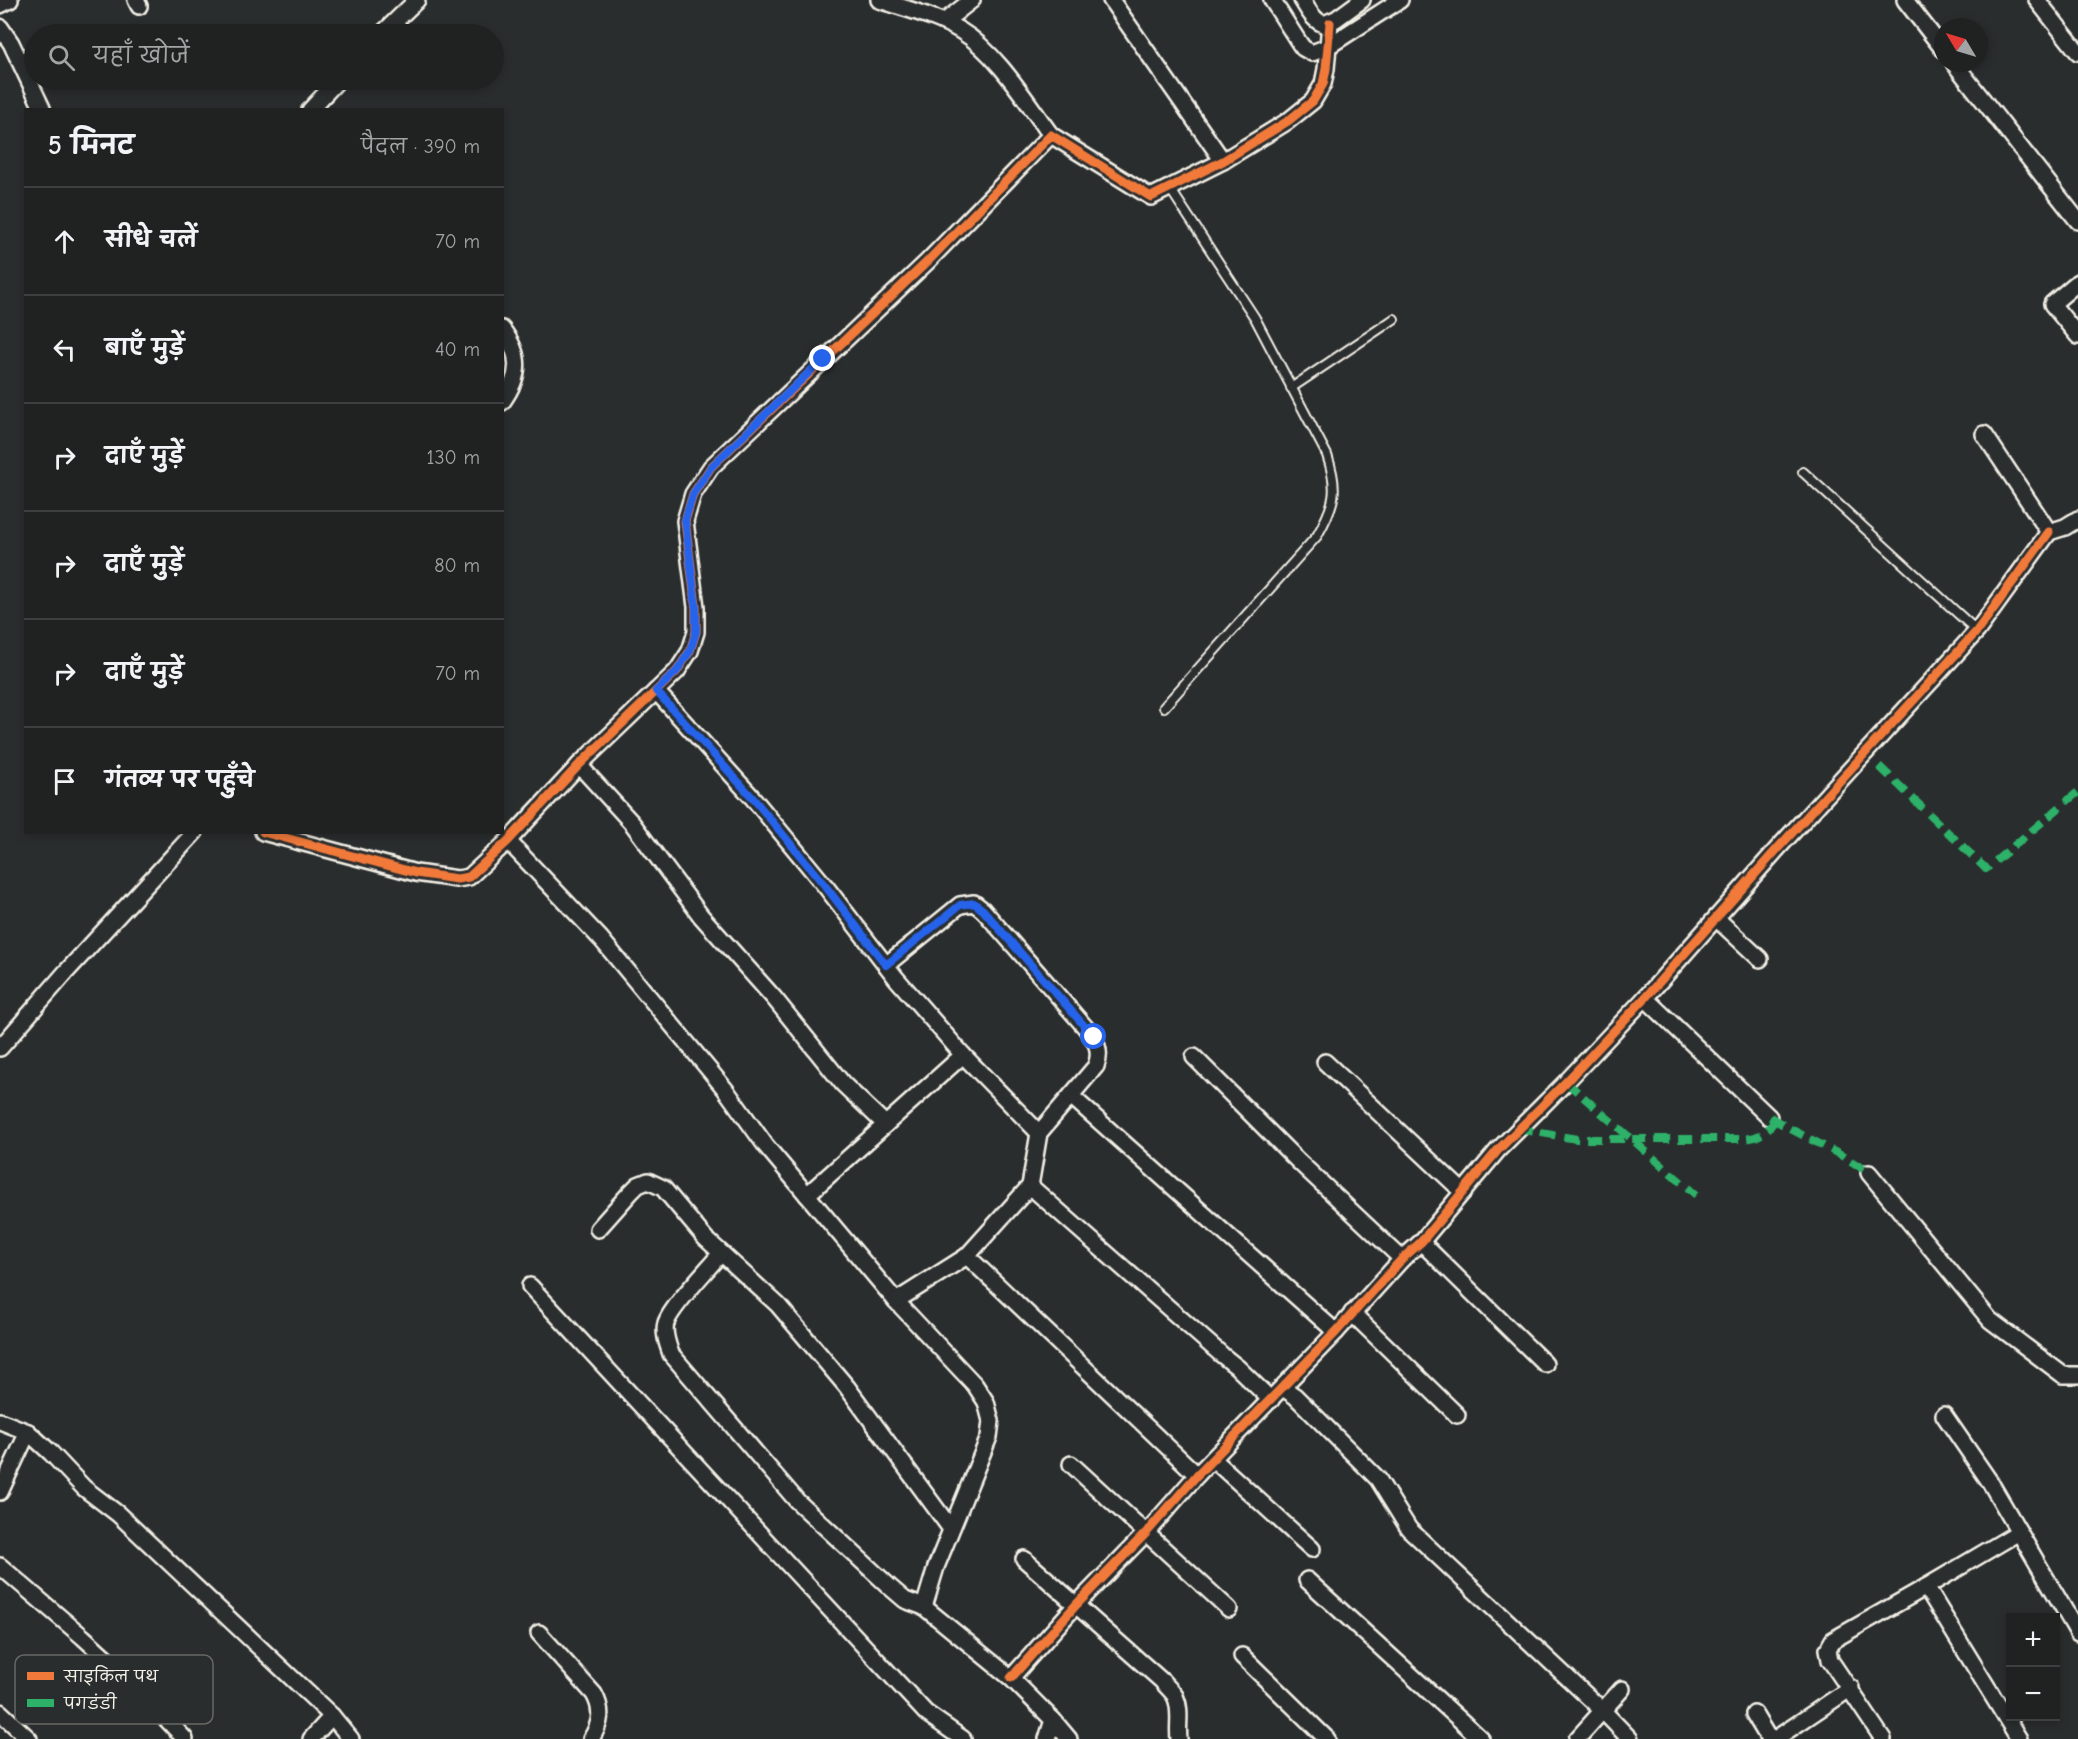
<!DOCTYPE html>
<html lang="hi">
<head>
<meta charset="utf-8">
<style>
	:root { --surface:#202222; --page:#2d2f2f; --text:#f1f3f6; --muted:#a2a4a5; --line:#3d3f40 }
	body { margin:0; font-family:"Comic Neue","Playpen Sans Deva",sans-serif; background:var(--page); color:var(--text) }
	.controls { position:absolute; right:18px; bottom:18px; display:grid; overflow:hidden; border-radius:0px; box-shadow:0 3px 9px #0003 }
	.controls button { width:54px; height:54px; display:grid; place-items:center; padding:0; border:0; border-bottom:2px solid var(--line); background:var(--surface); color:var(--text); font:30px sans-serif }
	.compass { position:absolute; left:1934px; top:18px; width:54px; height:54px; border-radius:50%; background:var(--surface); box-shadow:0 3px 9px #0003; rotate:308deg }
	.stop { position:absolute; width:18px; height:18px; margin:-14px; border:4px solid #2563eb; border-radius:50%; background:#fff }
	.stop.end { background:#2563eb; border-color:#fff; box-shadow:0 2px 6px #0008 }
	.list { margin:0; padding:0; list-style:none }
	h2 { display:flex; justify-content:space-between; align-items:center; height:78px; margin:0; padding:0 24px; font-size:26px }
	h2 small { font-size:20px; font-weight:400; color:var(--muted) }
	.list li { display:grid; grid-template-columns:39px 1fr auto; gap:18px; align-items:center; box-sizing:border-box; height:108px; padding:0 24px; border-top:2px solid var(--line) }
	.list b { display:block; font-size:22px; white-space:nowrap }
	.list em { font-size:20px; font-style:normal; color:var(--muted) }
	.icon { flex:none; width:33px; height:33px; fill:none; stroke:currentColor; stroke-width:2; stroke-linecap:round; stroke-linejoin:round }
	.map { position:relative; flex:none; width:2078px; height:1739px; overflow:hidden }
	.search { position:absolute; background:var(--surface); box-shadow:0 3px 9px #0003; left:24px; top:24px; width:480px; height:66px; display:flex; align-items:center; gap:15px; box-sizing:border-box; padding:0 21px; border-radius:33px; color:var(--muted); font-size:22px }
	.panel { position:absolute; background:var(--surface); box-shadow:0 3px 9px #0003; left:24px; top:108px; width:480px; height:726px; border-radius:0px }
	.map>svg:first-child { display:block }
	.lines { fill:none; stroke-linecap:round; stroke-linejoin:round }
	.service-casing { stroke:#f4f1e8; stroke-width:12 }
	.minor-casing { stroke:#f4f1e8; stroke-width:20 }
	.service { stroke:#2a2d2e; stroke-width:8 }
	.minor { stroke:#2a2d2e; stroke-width:15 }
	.quiet { stroke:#2db169; stroke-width:8; stroke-dasharray:15 8; stroke-linecap:butt }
	.cycleway-casing { stroke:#2a2d2e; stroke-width:13 }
	.cycleway { stroke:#f17a3a; stroke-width:9 }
	.route { stroke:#2563eb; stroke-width:8 }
	.key { fill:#2a2d2e; stroke:#676866; stroke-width:1.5 }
	.key-label { font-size:16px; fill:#f4f1e8 }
</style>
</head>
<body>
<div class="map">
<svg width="2078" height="1739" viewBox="0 0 2078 1739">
	<rect width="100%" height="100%" fill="#2a2d2e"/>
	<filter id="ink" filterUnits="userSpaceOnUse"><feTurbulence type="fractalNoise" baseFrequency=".0167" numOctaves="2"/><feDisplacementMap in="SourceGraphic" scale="12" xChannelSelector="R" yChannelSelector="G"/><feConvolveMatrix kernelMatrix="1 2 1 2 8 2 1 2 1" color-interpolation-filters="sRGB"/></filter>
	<g filter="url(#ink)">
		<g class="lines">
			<defs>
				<g id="service">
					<path d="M1291,388L1394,319"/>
					<path d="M1803,472L1977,631"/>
					<path d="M1164,707L1317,536C1335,504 1339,490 1327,455L1255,318L1169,187"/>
				</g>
				<g id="minor">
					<path d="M136,0L139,6"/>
					<path d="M879,0C906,9 936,16 961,31C996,52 1026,101 1051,135"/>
					<path d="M1111,0L1223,161"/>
					<path d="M1272,0L1300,44L1303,48L1312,53L1327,47L1400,0"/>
					<path d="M1302,0C1308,9 1313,21 1324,24L1336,19L1362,0"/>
					<path d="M1905,0L1943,49"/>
					<path d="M2037,0L2078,52"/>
					<path d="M0,5L10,0"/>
					<path d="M944,22L972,0"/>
					<path d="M0,27L11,43L42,108"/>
					<path d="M382,34L417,0"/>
					<path d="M1954,63L2078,221"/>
					<path d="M310,110L338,80"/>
					<path d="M2078,282L2052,304L2078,336"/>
					<path d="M502,329C522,355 521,376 502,402"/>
					<path d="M1984,434L2049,532L2065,527L2078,519"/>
					<path d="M656,691L752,797L826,887L896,978L963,1055L807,1195"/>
					<path d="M579,765L632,823L701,916L774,998L843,1084L885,1124"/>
					<path d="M263,832L416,873L457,879L469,877L508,841L579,765L677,671L690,651L696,632V607L685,521L693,494L711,467L927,262L1051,135L1151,197L1223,161L1288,121L1313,101L1323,84L1326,69L1330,23"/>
					<path d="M508,841L601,939L725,1089L766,1146L896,1301L975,1385L986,1402L991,1421L989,1437L936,1567L924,1607L1011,1678L1053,1720L1047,1739"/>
					<path d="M1716,918L1760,959"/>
					<path d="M886,965L960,905L974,903L983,910L1086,1028C1096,1041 1102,1050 1096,1066L1039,1133L1030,1186L967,1256L896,1301"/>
					<path d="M1645,998L1769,1117"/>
					<path d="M0,1048L66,972L195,832"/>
					<path d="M963,1055L1039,1133"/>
					<path d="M1194,1057L1298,1161L1402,1259"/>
					<path d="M1325,1062L1463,1192"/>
					<path d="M1071,1096L1336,1332"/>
					<path d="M1869,1173L1990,1320L2063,1375H2078"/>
					<path d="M1030,1186L1222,1355L1237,1367L1271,1400"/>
					<path d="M598,1229L630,1193L638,1185L648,1181L663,1188L705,1238L778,1305L847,1387L951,1529"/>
					<path d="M1421,1242L1545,1364"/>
					<path d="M721,1253C709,1268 671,1307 666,1323C663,1333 668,1345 671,1354L797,1501L891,1588L905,1600L924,1607"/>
					<path d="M967,1256L1197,1475"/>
					<path d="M530,1286L926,1713L963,1739"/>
					<path d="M1352,1313L1457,1415"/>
					<path d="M1283,1388L1295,1396L1378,1479L1409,1529L1602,1710L1630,1739"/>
					<path d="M1944,1415L1990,1482L2078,1633"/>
					<path d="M0,1421L28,1432"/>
					<path d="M1213,1459L1312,1549"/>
					<path d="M1071,1464L1229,1609"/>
					<path d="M0,1492L28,1432L51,1453L84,1488L118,1514L332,1716L351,1739"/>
					<path d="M1024,1559L1162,1681C1166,1686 1172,1691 1175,1696C1182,1710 1177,1725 1179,1739"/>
					<path d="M0,1566L83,1637L128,1678L185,1739"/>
					<path d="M1307,1580L1481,1739"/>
					<path d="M1926,1587L2019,1739"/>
					<path d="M539,1633L594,1694C603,1710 601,1723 591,1739"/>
					<path d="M1242,1656L1327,1739"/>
					<path d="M1011,1678L1076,1605L1146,1533L1197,1475L1336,1332L1402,1259L1421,1242L1498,1150L1566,1082L1645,998L1779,847L1977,631L2049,532"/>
					<path d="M0,1712L29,1739"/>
					<path d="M1754,1714L1769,1739"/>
					<path d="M1053,1720L1069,1739"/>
					<path d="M311,1739L332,1716"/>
					<path d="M1577,1739L1622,1689"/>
					<path d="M1775,1739L1851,1688"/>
					<path d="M1883,1739L1830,1660L1828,1649L1833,1640L1926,1587L2019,1532"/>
				</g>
			</defs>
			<use href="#service" class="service-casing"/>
			<use href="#minor" class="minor-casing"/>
			<use href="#service" class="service"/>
			<use href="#minor" class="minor"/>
			<g class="quiet">
				<path d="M1879,766L1986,869L2078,792"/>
				<path d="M1566,1082L1696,1195"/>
				<path d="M1770,1117C1802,1137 1837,1150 1869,1173"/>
				<path d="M1518,1129L1577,1139H1741C1759,1138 1764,1134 1775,1121"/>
			</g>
			<defs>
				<g id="cycleway">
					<path d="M263,832L416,873L457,879L469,877L508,841L579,765L677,671L690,651L696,632V607L685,521L693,494L711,467L927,262L1051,135L1151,197L1223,161L1288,121L1313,101L1323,84L1326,69L1330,23"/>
					<path d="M1011,1678L1076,1605L1146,1533L1197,1475L1336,1332L1402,1259L1421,1242L1498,1150L1566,1082L1645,998L1779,847L1977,631L2049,532"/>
				</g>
			</defs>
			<use href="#cycleway" class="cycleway-casing"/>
			<use href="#cycleway" class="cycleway"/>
		</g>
	</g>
	<g class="lines" filter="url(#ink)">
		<path class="route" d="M823,359L711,467L693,494L685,520L696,607V632L690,651L677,671L656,691L752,797L826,887L886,965L960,905L974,903L983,910L1094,1037"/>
	</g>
	<rect x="15" y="1655" width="198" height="69" rx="9" class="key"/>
	<rect x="27" y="1672" width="27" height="8" fill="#f17a3a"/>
	<rect x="27" y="1699" width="27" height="8" fill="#2db169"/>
	<g class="key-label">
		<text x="64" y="1682">साइकिल पथ</text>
		<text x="64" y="1709">पगडंडी</text>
	</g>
</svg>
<div class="controls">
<button>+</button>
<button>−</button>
</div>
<svg class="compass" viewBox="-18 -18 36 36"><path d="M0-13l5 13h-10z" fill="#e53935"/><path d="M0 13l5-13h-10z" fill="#a2a4a5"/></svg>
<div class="stop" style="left:1094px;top:1037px"></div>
<div class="stop end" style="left:823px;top:359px"></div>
<div class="search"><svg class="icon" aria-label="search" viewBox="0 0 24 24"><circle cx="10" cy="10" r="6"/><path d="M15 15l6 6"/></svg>यहाँ खोजें</div>
<section class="panel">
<h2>5 मिनट<small>पैदल · 390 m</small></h2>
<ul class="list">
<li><svg class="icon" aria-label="ahead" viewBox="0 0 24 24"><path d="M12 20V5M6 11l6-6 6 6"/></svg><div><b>सीधे चलें</b></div><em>70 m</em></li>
<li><svg class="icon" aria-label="left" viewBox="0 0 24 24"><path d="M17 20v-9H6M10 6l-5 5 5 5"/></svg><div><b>बाएँ मुड़ें</b></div><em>40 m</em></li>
<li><svg class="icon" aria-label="right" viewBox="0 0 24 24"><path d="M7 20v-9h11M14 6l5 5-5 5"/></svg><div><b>दाएँ मुड़ें</b></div><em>130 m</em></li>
<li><svg class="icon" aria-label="right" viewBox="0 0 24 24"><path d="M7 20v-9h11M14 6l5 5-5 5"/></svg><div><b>दाएँ मुड़ें</b></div><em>80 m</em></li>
<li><svg class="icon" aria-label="right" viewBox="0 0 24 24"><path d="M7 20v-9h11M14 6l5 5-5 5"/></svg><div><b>दाएँ मुड़ें</b></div><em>70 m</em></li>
<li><svg class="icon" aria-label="arrive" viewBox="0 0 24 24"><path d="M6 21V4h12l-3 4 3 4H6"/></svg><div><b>गंतव्य पर पहुँचे</b></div></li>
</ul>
</section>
</div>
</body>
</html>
